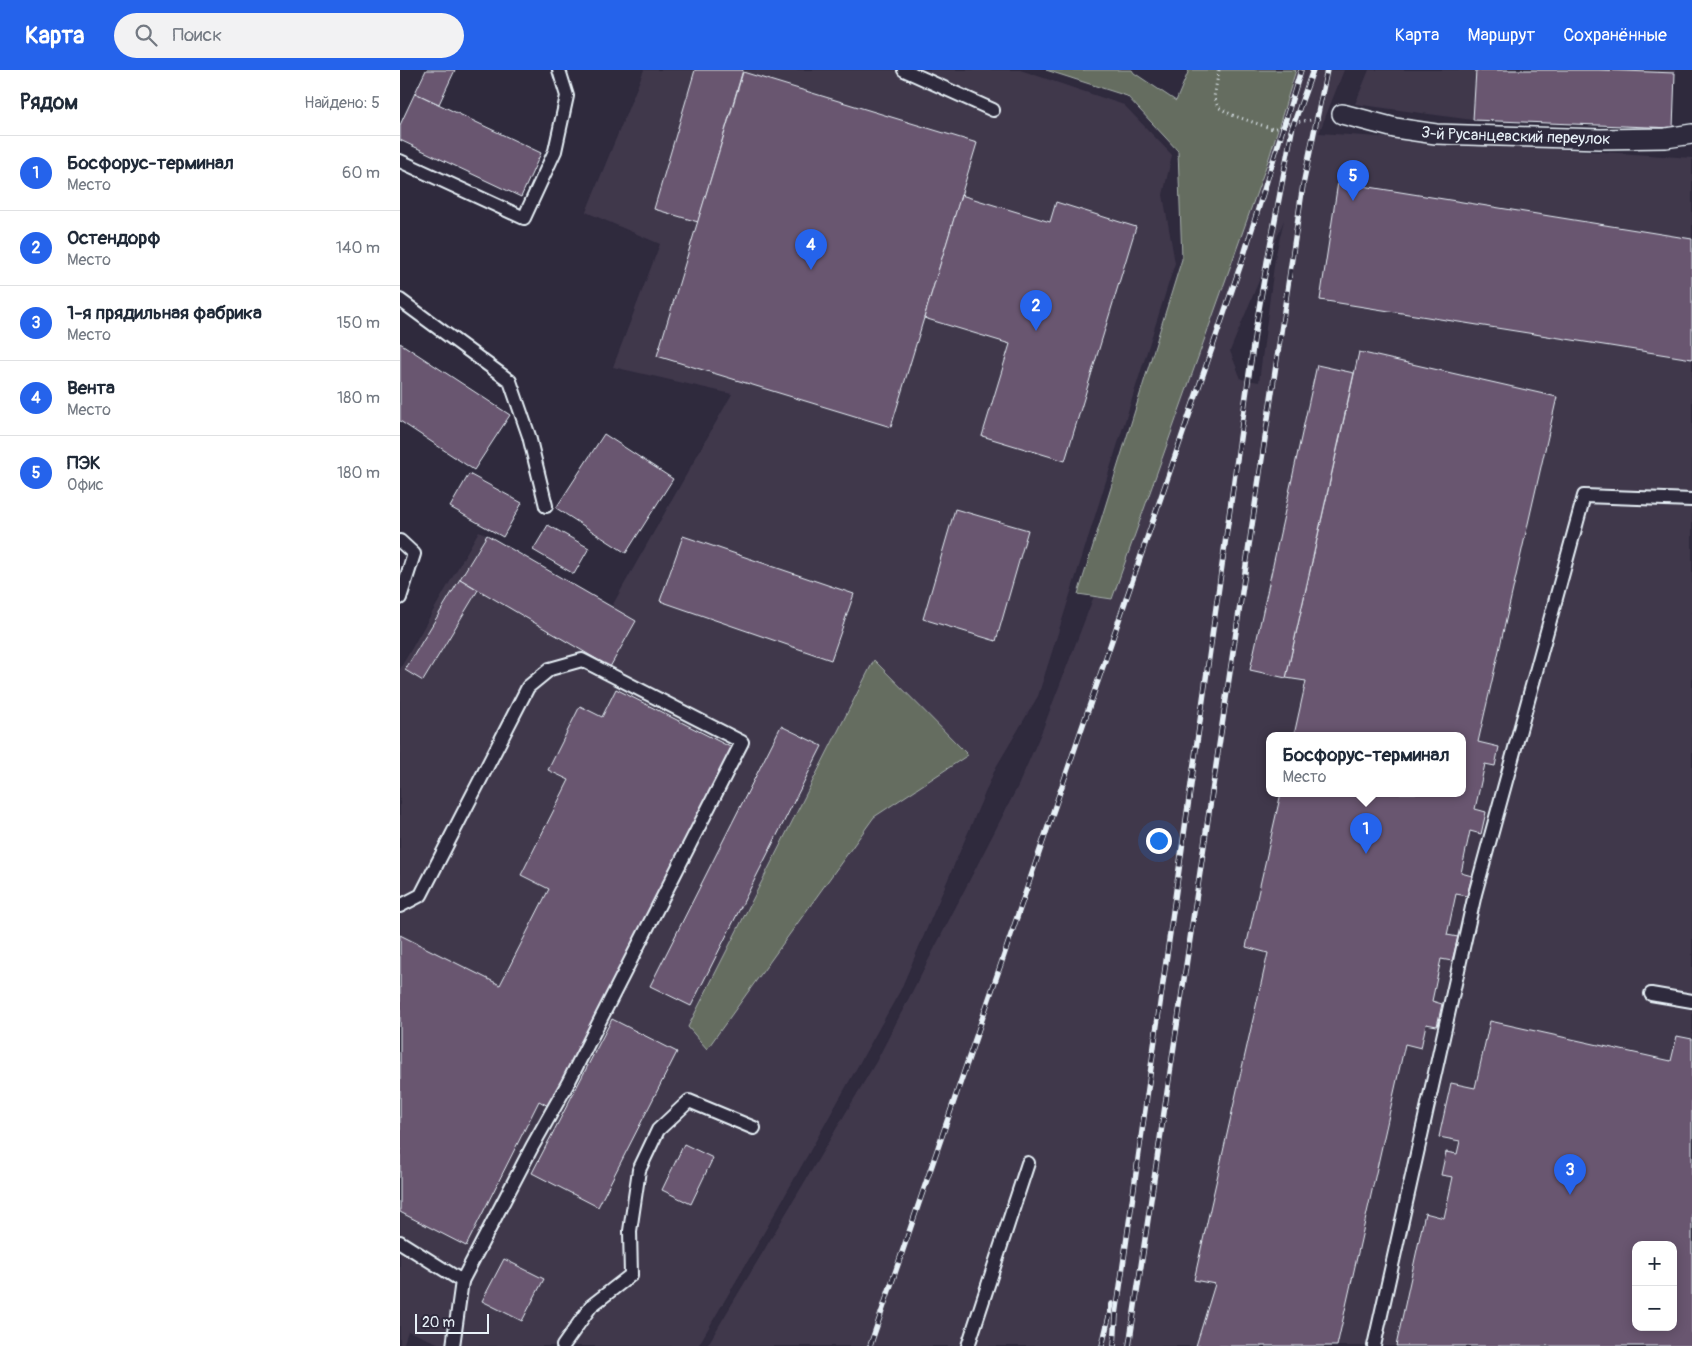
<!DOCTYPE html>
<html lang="ru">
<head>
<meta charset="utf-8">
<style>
	:root { --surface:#fff; --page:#f2f2f3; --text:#1f2937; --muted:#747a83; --line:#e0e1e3; --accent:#2563eb }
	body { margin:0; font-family:Pangolin,sans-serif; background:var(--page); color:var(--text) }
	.controls { position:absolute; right:15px; bottom:15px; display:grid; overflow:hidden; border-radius:10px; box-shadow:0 2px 12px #0003 }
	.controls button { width:45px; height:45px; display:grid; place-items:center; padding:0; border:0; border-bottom:1px solid var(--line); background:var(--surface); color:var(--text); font:25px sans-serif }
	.scale { position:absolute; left:15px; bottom:12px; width:74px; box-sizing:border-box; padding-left:5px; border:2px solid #e8f1f8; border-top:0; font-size:14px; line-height:18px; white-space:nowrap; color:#e8f1f8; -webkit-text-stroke:4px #2f2a3d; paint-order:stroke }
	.you { position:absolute; left:758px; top:770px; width:18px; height:18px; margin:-12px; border:4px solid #fff; border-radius:50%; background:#1a73e8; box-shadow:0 0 0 8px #1a73e833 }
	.badge { display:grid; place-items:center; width:32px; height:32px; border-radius:50%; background:var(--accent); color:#fff; font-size:16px; font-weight:700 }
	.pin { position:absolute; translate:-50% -41px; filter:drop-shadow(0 1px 2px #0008) }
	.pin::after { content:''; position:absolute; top:26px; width:18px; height:15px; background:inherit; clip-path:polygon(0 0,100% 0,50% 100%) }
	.popup { position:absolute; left:866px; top:662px; width:200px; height:65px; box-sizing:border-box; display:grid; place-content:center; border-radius:10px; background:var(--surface); filter:drop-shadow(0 1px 4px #0005); font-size:16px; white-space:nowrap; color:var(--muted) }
	.popup b { font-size:19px; color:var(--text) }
	.popup::after { content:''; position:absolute; left:50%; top:100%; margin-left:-10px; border:10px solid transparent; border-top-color:var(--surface) }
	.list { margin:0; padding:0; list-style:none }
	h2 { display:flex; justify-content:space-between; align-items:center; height:65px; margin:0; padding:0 20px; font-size:21px }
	h2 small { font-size:16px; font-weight:400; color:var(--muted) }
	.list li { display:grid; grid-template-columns:32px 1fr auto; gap:15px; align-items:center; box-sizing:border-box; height:75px; padding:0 20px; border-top:1px solid var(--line) }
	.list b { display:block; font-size:19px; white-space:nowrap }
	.list p { margin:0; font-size:16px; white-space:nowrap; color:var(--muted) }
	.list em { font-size:16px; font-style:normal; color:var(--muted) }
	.icon { flex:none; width:28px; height:28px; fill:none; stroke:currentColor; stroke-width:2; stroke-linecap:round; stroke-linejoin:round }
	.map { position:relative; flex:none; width:1292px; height:1276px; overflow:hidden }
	header { display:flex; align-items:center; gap:30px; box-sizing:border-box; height:70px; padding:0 25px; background:var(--accent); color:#fff }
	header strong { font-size:24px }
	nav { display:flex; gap:28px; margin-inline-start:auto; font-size:18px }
	.search { width:350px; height:45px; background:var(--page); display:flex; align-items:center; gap:12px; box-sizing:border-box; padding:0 18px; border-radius:28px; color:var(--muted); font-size:19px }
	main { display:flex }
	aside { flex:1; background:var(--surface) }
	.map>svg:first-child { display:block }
	.built { fill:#40384c; fill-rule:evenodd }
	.green { fill:#656d60; stroke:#a6afac }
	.building { fill:#695770; stroke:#e8f1f8; fill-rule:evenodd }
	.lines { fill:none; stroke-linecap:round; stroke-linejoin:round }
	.service-casing { stroke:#e8f1f8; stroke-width:16 }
	.pedestrian-casing { stroke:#e8f1f8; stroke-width:22 }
	.path { stroke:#e8f1f8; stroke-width:3; stroke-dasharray:1 4; stroke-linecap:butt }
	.service { stroke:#2f2a3d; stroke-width:12 }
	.pedestrian { stroke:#2f2a3d; stroke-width:19 }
	.rail-casing { stroke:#e8f1f8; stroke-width:5.5 }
	.rail { stroke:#2f2a3d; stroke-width:4; stroke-dasharray:11; stroke-linecap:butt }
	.labels { text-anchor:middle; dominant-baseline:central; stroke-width:4; stroke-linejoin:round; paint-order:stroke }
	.street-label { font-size:16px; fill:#e8f1f8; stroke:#2f2a3d }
</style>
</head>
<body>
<header>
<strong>Карта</strong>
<div class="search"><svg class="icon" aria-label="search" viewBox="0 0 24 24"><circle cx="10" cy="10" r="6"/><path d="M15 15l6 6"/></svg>Поиск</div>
<nav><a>Карта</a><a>Маршрут</a><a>Сохранённые</a></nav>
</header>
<main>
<aside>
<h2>Рядом<small>Найдено: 5</small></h2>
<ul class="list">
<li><span class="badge">1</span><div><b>Босфорус-терминал</b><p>Место</p></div><em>60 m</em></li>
<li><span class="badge">2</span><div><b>Остендорф</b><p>Место</p></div><em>140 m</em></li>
<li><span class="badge">3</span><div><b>1-я прядильная фабрика</b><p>Место</p></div><em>150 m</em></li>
<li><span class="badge">4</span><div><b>Вента</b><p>Место</p></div><em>180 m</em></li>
<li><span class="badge">5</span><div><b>ПЭК</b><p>Офис</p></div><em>180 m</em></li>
</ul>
</aside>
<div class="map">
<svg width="1292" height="1276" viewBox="0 0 1292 1276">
	<rect width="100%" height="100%" fill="#2f2a3d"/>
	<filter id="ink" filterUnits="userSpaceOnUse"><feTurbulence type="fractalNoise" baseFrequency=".02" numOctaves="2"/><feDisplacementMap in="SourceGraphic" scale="10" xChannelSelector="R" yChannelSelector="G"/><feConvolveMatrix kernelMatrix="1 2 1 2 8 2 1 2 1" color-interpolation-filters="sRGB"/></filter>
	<g filter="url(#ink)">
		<g class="built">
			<path d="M244,0H620L724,35L772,85L763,125L775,193L638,626L596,697L500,921L353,1182L298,1276H45L8,1261L3,1276H0V599L79,461L212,536L332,324L213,297L260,174L186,142Z"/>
			<path d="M881,0H944L919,63L1292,88V1276H307L476,992L618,716L642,661L807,233ZM884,150L875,188L859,312L841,309L830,281ZM870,665H1062V723H870ZM1236,1175H1273V1257H1236Z"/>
			<path d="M969,0H1275L1273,58L1073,50L955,34Z"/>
		</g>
		<g class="green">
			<path d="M646,0H732L734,3L776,31L789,0H896L869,88L712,529L678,524L782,189L778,81L727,26Z"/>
			<path d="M474,590L568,685L474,747L307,979L288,957Z"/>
		</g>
		<g class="building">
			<path d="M26,0H55L39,34L15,23Z"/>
			<path d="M295,0H343L298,152L254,139Z"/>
			<path d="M1076,0H1198L1275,3L1273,58L1073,50Z"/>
			<path d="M343,2L577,73L491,357L257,286Z"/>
			<path d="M15,23L141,83L121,127L0,70V55Z"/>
			<path d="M938,112L1292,169V289L920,230Z"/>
			<path d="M561,125L650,152L656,132L736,157L665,391L582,366L610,274L524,248Z"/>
			<path d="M0,273L110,345L74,400L0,351Z"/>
			<path d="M959,282L1157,327L1078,672L1099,677L1095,696L1085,694L1075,739L1086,742L1081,764L1070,761L1061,803L1072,806L1067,826L1056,824L1047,865L1058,867L1052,891L1041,889L1032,931L1042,934L1037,956L1026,954L1021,978L1005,974L937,1276H796L815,1214L794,1210L868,883L846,877L881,723H1062V665H894L906,611L886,608Z"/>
			<path d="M917,295L954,303L886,608L850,600Z"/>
			<path d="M204,364L273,409L226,483L156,438Z"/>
			<path d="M69,404L122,433L103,467L50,437Z"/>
			<path d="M555,439L628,460L596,571L523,549Z"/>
			<path d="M148,455L189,478L174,504L133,480Z"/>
			<path d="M87,465L236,551L210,597L60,509Z"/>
			<path d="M283,466L454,524L431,590L260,531Z"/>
			<path d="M60,509L78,520L23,611L5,600Z"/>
			<path d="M216,619L332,678L150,1037L139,1031L66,1176L0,1142V865L100,915L149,819L121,805L169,710L148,700L180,636L202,647Z"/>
			<path d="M381,656L422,676L291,936L250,916Z"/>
			<path d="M212,949L277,982L198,1137L132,1103Z"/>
			<path d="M1090,951L1271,991L1277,966L1292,969V1276H996L1025,1143L1044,1148L1053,1107L1041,1105L1046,1082L1057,1084L1060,1071L1039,1067L1051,1013L1075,1018ZM1236,1175H1273V1257H1236Z"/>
			<path d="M284,1074L313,1088L291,1134L262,1120Z"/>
			<path d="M104,1189L144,1209L122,1251L82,1231Z"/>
		</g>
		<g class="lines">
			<defs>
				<g id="service">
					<path d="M504,0L593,40"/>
					<path d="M0,91L124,148L155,81L167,26L159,0"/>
					<path d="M0,230L110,311L129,366L146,436"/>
					<path d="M0,471L14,484L0,528"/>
					<path d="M0,836L21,825L128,617L150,599L182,590L342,672L168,1013L132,1077L62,1211L0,1172"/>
					<path d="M1251,924L1292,931"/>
					<path d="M53,1276L62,1211"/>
					<path d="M163,1276L191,1236L231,1205L230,1161L239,1100L258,1060L289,1031L354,1058"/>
					<path d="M568,1276L628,1093"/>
					<path d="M974,1276L1075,824L1184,426L1292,430"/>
				</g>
				<g id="pedestrian">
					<path id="s1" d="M942,44L995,58L1036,64L1200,69L1266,68L1292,64"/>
				</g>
			</defs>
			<use href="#service" class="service-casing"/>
			<use href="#pedestrian" class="pedestrian-casing"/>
			<path class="path" d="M819,0L814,27L818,37L832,45L873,59L895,52L921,49"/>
			<use href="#service" class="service"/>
			<use href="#pedestrian" class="pedestrian"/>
			<defs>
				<g id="rail">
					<path d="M891,61L913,0"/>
					<path d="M470,1276L843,188L901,0"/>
					<path d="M702,1276L712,1234"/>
					<path d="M714,1276L716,1245L855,262L867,192L893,55"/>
					<path d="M729,1276L903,115L927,0"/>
				</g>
			</defs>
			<use href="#rail" class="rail-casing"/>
			<use href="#rail" class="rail"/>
		</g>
	</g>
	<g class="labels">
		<g class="street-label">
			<text stroke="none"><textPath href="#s1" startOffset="176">3-й Русанцевский переулок</textPath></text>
		</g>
	</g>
</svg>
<div class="controls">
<button>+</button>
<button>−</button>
</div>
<div class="scale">20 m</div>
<div class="you"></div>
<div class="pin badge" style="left:966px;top:784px">1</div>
<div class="popup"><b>Босфорус-терминал</b>Место</div>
<div class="pin badge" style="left:636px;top:261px">2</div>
<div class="pin badge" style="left:1170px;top:1125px">3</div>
<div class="pin badge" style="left:411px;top:200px">4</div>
<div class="pin badge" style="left:953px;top:131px">5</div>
</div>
</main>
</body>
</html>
